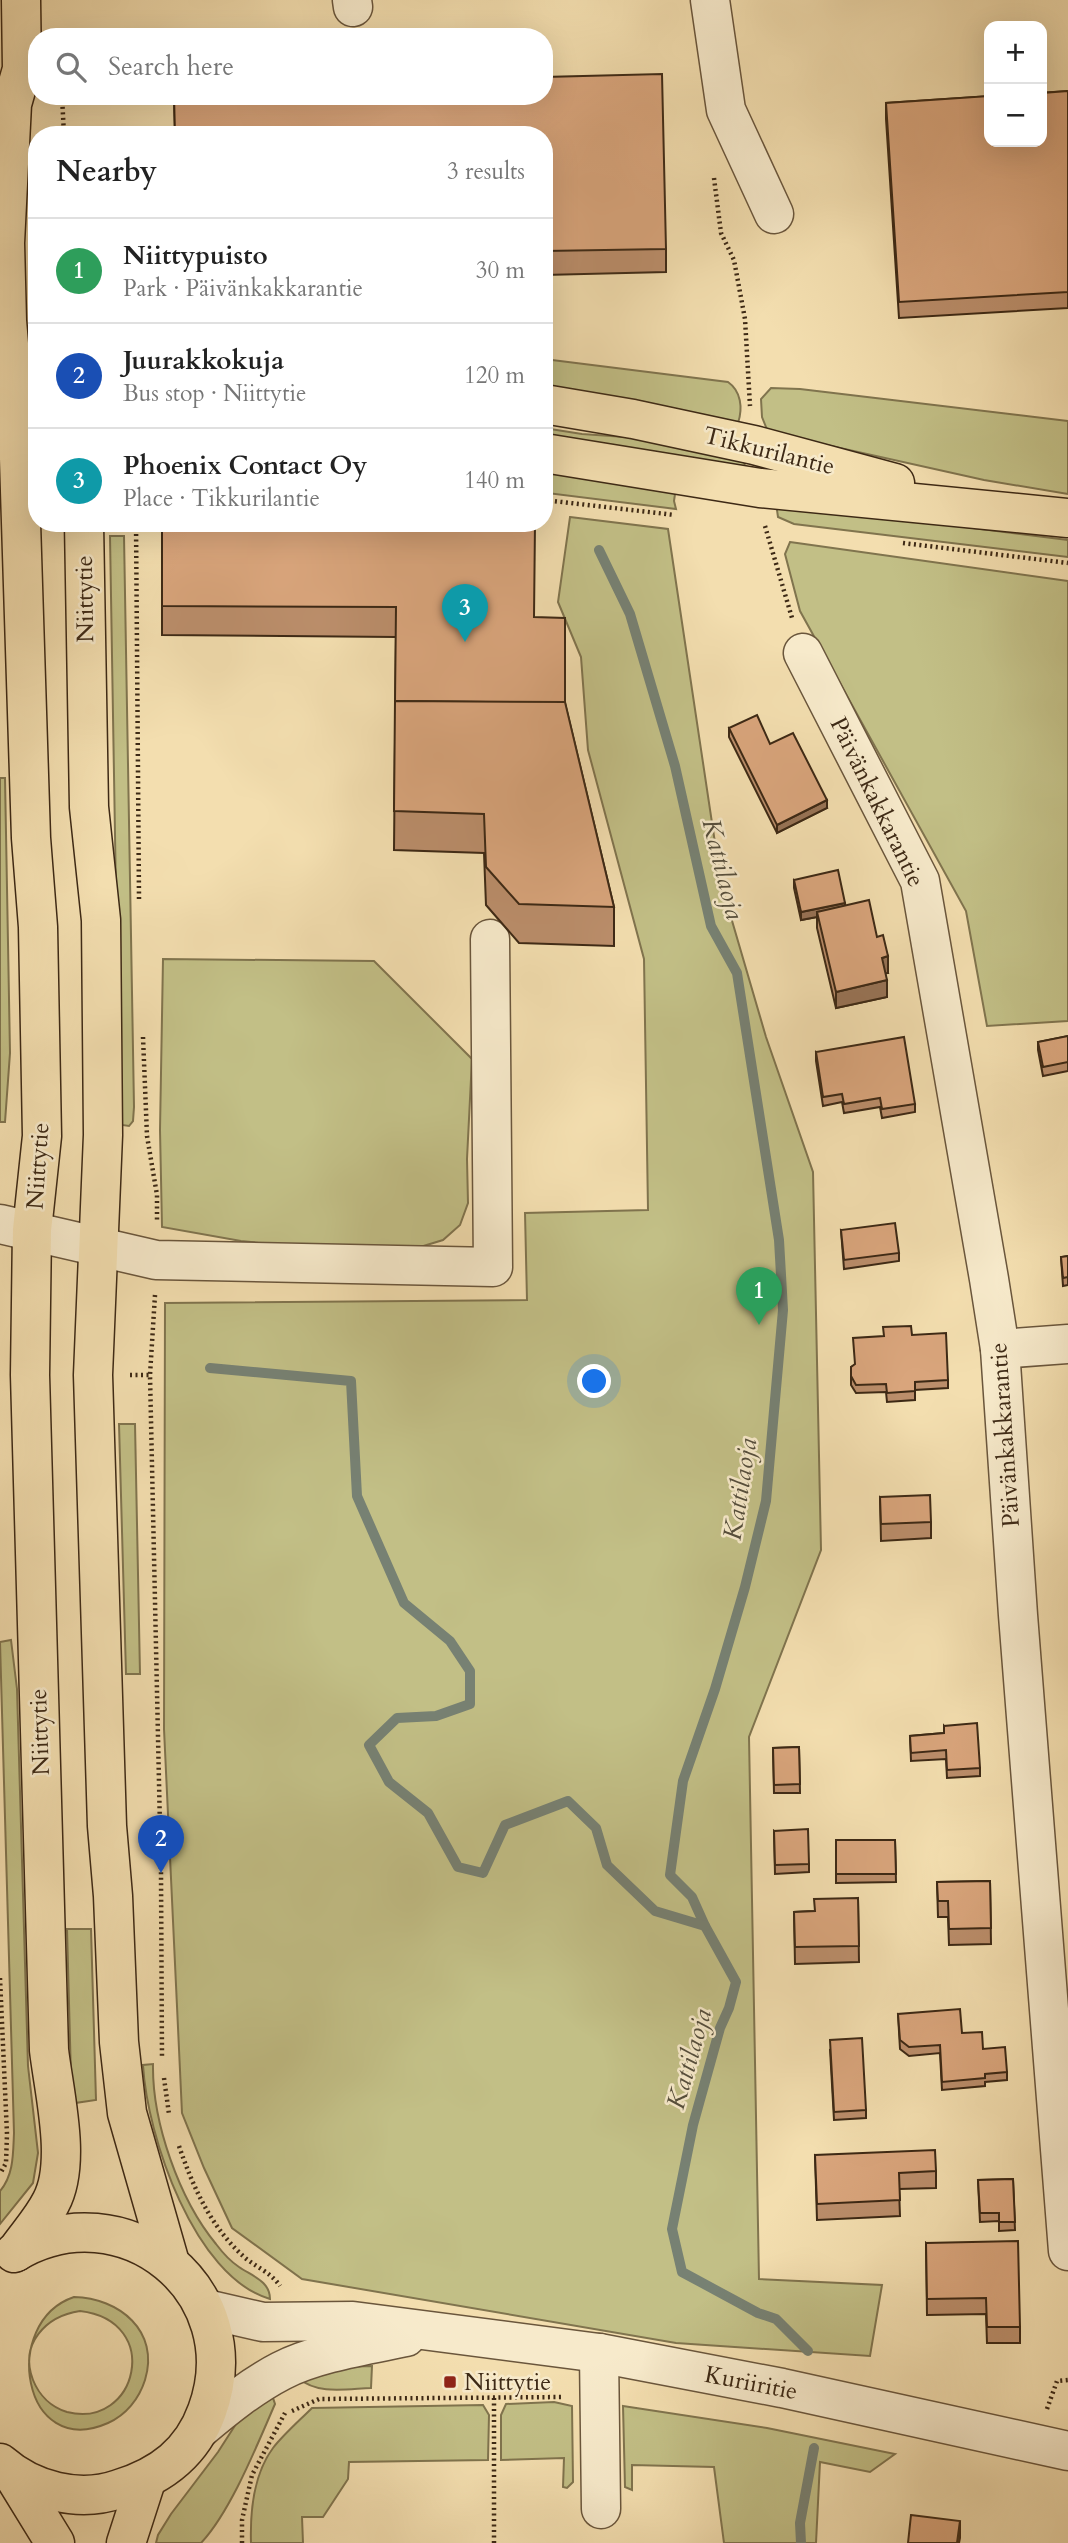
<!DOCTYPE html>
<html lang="en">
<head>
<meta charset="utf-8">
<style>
	:root { --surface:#fff; --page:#f6f6f6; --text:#222; --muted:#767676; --line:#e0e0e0; --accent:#8f2418 }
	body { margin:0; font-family:Cardo,serif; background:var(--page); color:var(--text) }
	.controls { position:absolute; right:21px; top:21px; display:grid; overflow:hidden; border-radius:14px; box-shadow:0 7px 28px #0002 }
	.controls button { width:63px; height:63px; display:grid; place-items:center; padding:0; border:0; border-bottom:2px solid var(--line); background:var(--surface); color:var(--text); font:35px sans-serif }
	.you { position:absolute; left:595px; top:1382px; width:24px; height:24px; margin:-18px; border:5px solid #fff; border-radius:50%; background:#1a73e8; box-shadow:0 0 0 10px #1a73e833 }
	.badge { display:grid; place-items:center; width:46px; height:46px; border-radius:50%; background:var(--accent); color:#fff; font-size:23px; font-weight:700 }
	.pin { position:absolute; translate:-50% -58px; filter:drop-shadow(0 2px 4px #0008) }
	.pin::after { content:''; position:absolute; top:37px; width:24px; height:21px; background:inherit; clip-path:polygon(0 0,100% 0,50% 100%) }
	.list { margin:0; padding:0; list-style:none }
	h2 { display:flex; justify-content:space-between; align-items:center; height:91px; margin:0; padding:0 28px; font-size:30px }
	h2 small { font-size:23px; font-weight:400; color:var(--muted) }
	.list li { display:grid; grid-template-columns:46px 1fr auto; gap:21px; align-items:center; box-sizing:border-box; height:105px; padding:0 28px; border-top:2px solid var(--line) }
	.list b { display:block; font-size:26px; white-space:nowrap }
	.list p { margin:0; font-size:23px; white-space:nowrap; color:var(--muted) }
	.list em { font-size:23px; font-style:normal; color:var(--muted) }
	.icon { flex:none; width:38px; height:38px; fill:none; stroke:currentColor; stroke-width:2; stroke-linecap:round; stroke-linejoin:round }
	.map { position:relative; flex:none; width:1068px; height:2543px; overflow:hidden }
	.search { position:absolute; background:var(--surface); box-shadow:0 7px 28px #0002; left:28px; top:28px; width:525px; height:77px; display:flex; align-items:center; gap:18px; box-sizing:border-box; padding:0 24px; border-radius:28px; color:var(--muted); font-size:26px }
	.panel { position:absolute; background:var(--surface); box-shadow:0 7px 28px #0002; left:28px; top:126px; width:525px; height:406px; border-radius:28px }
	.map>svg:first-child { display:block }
	.green { fill:#c2bf86; stroke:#80744e; stroke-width:2; fill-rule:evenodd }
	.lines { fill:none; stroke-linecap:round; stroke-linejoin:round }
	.stream { stroke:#778173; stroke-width:10 }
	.minor-casing { stroke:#6a563c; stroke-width:41 }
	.major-casing { stroke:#3d2915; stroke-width:41 }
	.highway-casing { stroke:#3d2915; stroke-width:41 }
	.path { stroke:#3d2915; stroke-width:4.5; stroke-dasharray:2 3.5; stroke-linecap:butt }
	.minor { stroke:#f7eacb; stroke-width:38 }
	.major { stroke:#f3deaf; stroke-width:38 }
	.highway { stroke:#f3deaf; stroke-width:38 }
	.wall { fill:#bb8e6b; stroke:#3d2915; stroke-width:2 }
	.shaded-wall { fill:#987457; stroke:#3d2915; stroke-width:2 }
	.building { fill:#d9a57c; stroke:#3d2915; stroke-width:2 }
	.poi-dot { fill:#8f2418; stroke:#f7eacb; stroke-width:2.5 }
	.labels { text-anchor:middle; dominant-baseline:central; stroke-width:5; stroke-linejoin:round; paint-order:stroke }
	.street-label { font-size:24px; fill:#3d2915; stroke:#f7eacb }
	.poi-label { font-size:24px; fill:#3d2915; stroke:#f7eacb; text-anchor:start }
	.water-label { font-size:26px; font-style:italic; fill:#554e3c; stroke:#f7eacb }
</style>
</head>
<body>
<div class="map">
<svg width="1068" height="2543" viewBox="0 0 1068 2543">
	<rect width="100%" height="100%" fill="#f3deaf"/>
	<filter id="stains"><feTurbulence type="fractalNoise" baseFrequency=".00286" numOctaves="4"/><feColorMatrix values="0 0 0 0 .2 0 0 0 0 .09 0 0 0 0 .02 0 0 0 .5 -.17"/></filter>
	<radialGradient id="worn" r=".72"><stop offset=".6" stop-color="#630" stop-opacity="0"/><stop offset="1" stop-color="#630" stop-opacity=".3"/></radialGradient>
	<g class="green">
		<path d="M544,359L728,382C741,391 743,408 738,423L544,387Z"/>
		<path d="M771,388L800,389L1068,421V494L984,480L768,432L762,417L761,399Z"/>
		<path d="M544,428L582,434L640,438L744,457L745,469L544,439Z"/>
		<path d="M548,467L676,487L674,501L676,509L547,493L552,485Z"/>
		<path d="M776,503L1068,540V557L794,524L778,517Z"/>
		<path d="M570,517L668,529L721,883L766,1037L813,1172L821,1550L749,1737L759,2279L882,2285L870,2356L676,2343L302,2279L232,2228L204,2168L182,2113L164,1729L165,1303L527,1300L525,1213L648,1210L644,959L588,750L581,657L558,602Z"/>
		<path d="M110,536H124L134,1107L133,1121L129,1126L122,1125L119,1073Z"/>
		<path d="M790,542L1068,581V1021L987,1026L966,911L800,611L785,554Z"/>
		<path d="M0,778H5L10,1053L5,1122H0Z"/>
		<path d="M163,959L374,961L472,1059L467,1159L468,1203L460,1225L443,1240L407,1251L306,1248L241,1241L162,1227L160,1130Z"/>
		<path d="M119,1424H135L140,1674H126Z"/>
		<path d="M11,1640L17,1689L28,2066L38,2153L33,2183L0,2224V2191C14,2175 13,2153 14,2133L0,1642Z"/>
		<path d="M67,1929H91L96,2100L75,2103L71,2077Z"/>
		<path d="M153,2064C152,2122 179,2199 216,2244C222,2252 230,2261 239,2267C252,2276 270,2281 270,2299C194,2277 147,2136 143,2065Z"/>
		<path d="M74,2297C119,2298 160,2331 145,2380C139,2399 126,2415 108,2423C22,2461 0,2322 74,2297ZM80,2311C164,2321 137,2430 67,2412C51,2407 39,2395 33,2380C19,2344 46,2316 80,2311Z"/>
		<path d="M372,2366L371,2388C346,2389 318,2395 298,2378L342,2367Z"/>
		<path d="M266,2397L273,2398L275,2404C257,2445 231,2511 201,2543H156L158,2535L171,2514L218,2452L245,2410Z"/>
		<path d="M554,2402L572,2406L573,2482L567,2488L563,2487L564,2458L501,2460V2415L506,2404Z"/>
		<path d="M483,2405L489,2415L488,2460L349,2462L348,2479L323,2517H302L303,2543H251C250,2511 253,2475 273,2448C284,2434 299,2421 312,2408Z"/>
		<path d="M623,2406L767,2428L895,2454L870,2472L820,2462L816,2543H724L714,2467L632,2465V2490L625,2487Z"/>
	</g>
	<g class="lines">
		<g class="stream">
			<path d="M599,550L630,614L675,766L711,926L737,973L779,1240L783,1310L766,1501L745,1587L715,1689L683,1781L670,1875L692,1897L705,1926L736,1982L729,2008L720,2028L693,2125L672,2229L682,2272L758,2313L776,2319L808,2351"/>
			<path d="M210,1368L351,1381L357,1496L404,1603L450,1641L470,1671V1704L436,1716L397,1718L369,1745L389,1782L428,1813L458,1867L483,1873L505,1825L568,1801L596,1828L607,1865L655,1911L705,1926"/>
			<path d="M801,2543L800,2523L814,2448"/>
		</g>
		<defs>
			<g id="minor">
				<path d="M352,0L353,7"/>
				<path d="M710,0L726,110L774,214"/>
				<path d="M803,653L920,881L989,1279L1000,1349L1018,1615L1068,2251"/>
				<path d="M0,1224L156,1260L493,1267L490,939"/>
				<path d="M1000,1349L1068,1344"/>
				<path d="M206,2309L263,2322L353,2321L599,2353L782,2388L1068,2451"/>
				<path d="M599,2353L601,2509"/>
				<path d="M201,2428C226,2407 252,2386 281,2371C315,2353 368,2345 406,2337"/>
			</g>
			<g id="major">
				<path d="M544,404L633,419L754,445L895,483"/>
				<path d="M544,453L760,488L1068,518"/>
				<path d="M84,523L89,807L101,920L103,1135L93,1375L107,1826L113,1896L119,2042L127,2113L170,2263"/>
				<path d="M16,2252C27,2236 42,2220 51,2202C72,2163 54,2093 49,2050L30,1375L32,1230L42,1136L38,927L31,838L19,459L7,321L5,243L12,104L22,69L21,0"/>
				<path d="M0,2463C32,2491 79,2503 119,2489C161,2476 192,2453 207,2411C251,2291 123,2187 14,2253"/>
			</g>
			<g id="highway">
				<path d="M12,2473L55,2543"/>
				<path d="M126,2543L146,2481"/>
			</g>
		</defs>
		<use href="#minor" class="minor-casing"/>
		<use href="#major" class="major-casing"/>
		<use href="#highway" class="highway-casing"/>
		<g class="path">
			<path d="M62,96L64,135"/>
			<path d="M714,178L721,233L734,260L745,319L750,406"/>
			<path d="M544,500L675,515"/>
			<path d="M136,523L139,899"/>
			<path d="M765,526L792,618"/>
			<path d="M903,543L1068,563"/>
			<path d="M143,1037L147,1136L157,1195V1223"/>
			<path d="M155,1295L150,1375L161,1873L162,2059"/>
			<path d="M130,1375H150"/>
			<path d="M0,1978L7,2134L6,2163L0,2174"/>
			<path d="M164,2078L169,2114"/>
			<path d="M179,2146C193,2187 210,2225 242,2255C253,2266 271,2272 280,2286"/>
			<path d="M1047,2409L1057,2381L1068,2380"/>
			<path d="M292,2411L319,2399L564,2397"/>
			<path d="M242,2543V2520L252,2475L285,2413"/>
			<path d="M494,2543V2396"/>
		</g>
		<use href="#minor" class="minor"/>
		<use href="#major" class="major"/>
		<use href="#highway" class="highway"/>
	</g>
	<g class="wall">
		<path d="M1068,91V308L899,318L886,119V103Z"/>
		<path d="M174,96H544L666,249V272L544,275V135H175Z"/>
		<path d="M162,523L534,617L565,703L614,907V946L519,943L486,905L484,853L394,850L396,637L162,635Z"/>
		<path d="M729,728L770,744L827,808L777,833L729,737Z"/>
		<path d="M794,880L845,906L877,937L888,973H885L887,997L836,1008L817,928V917L801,920L794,888Z"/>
		<path d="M1068,1036V1071L1043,1076L1038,1050V1042Z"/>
		<path d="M816,1052L915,1104V1112L882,1118L880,1107L844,1113L842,1102L823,1106L816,1061Z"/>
		<path d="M841,1230L899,1253V1261L844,1269Z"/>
		<path d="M1068,1256V1285L1063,1286L1061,1257Z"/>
		<path d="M912,1335L948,1380V1388L915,1390V1400L887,1402L886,1392L856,1393L851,1385V1367Z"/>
		<path d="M880,1497L931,1522V1538L881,1541Z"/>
		<path d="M944,1726L980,1768V1776L947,1778L946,1759L911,1761L910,1736L944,1733Z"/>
		<path d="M799,1747L800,1793H774L773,1748Z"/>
		<path d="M774,1831L809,1864V1872L775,1874Z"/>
		<path d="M836,1840H895L896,1882L836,1883Z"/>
		<path d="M990,1881L991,1944L949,1945L948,1917H938L937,1882Z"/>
		<path d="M858,1898L859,1962L795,1964L794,1912L814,1911Z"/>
		<path d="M898,2014L962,2033L983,2049L1007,2072V2080L985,2082V2086L942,2090L940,2053L909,2056L900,2049Z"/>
		<path d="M830,2049L866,2110V2118L834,2120Z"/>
		<path d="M815,2155L936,2171V2188L899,2189L900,2216L817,2220Z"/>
		<path d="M1013,2179L1015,2230L999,2231V2221L980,2222L978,2180Z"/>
		<path d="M926,2243L1020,2327V2343H987L986,2314L927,2315Z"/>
	</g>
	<g class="shaded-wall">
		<path d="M827,800V808L777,833V825Z"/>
		<path d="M845,903V911L817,912V917L801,920V912Z"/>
		<path d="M888,956V973L882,974V958Z"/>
		<path d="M887,980V997L836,1008V992Z"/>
		<path d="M960,2521V2538L959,2543H957Z"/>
	</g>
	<g class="building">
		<path d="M662,74L666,249L544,251V135H175L174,96H544V77Z"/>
		<path d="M1068,91V292L899,302L886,103L989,96V142H1042V93Z"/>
		<path d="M162,523H535L534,617L565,618V703L395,701L396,607L162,606Z"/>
		<path d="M395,701L565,702L614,907L519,904L486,867L484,814L394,811Z"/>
		<path d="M757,715L770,744L793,733L827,800L777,825L729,728Z"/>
		<path d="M838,870L845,903L801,912L794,880Z"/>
		<path d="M869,900L877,937L883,935L888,956L882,958L887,980L836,992L817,912Z"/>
		<path d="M1068,1036V1062L1043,1067L1038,1042Z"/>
		<path d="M904,1037L915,1104L882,1109L880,1098L844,1104L842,1094L823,1097L816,1052Z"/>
		<path d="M895,1223L899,1253L844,1260L841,1230Z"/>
		<path d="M1068,1256V1277L1063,1278L1061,1257Z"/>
		<path d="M911,1326L912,1335L946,1333L948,1380L915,1382V1391L887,1393L886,1384L856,1385L851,1376V1367L855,1364L853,1338L884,1336L883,1327Z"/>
		<path d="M930,1495L931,1522L881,1524L880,1497Z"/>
		<path d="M977,1723L980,1768L947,1770L946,1750L911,1753L910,1736L944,1733V1726Z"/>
		<path d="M799,1747L800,1784L774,1785L773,1748Z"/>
		<path d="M808,1829L809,1864L775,1865L774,1831Z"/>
		<path d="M836,1840H895L896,1874H836Z"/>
		<path d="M990,1881L991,1928L949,1929L948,1901H938L937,1882Z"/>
		<path d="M858,1898L859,1946L795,1947L794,1912L815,1911L814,1899Z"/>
		<path d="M960,2009L962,2033L982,2032L983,2049L1005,2047L1007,2072L985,2074V2078L942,2082L940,2045L909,2047L900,2040L898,2014Z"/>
		<path d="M862,2038L866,2110L834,2112L830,2040Z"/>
		<path d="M935,2150L936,2171L899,2173L900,2200L817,2204L815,2155Z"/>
		<path d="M1013,2179L1015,2222H999V2213H980L978,2180Z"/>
		<path d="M1018,2241L1020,2327H987L986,2298L927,2299L926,2243Z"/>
		<path d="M911,2515L960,2521L957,2543H908Z"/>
	</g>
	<rect class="poi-dot" x="443" y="2375" width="14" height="14" rx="3.5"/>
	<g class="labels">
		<g class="street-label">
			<text transform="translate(769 451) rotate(14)">Tikkurilantie</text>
			<text transform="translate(85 599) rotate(-91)">Niittytie</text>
			<text transform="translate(877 802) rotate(64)">Päivänkakkarantie</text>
			<text transform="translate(38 1166) rotate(-86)">Niittytie</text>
			<text transform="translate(1005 1435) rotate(-94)">Päivänkakkarantie</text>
			<text transform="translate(40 1732) rotate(-92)">Niittytie</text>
			<text transform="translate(751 2383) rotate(11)">Kuriiritie</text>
		</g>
		<g class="poi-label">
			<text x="464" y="2382">Niittytie</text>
		</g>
		<g class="water-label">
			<text transform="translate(723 869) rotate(76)">Kattilaoja</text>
			<text transform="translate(740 1489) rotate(-81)">Kattilaoja</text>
			<text transform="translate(689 2059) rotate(-74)">Kattilaoja</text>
		</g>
	</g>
	<rect width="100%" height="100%" filter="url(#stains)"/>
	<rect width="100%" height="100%" fill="url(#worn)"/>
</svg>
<div class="controls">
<button>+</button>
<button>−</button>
</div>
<div class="you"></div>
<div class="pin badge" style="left:759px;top:1325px;background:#2e9e5b">1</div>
<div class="pin badge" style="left:161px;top:1873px;background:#1a4fb4">2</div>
<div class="pin badge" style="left:465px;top:642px;background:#0f9aa8">3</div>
<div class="search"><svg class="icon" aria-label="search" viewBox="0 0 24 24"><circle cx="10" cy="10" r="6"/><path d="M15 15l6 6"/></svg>Search here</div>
<section class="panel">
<h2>Nearby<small>3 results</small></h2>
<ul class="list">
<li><span class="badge" style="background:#2e9e5b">1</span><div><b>Niittypuisto</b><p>Park · Päivänkakkarantie</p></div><em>30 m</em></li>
<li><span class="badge" style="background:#1a4fb4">2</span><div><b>Juurakkokuja</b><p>Bus stop · Niittytie</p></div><em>120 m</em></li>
<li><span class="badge" style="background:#0f9aa8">3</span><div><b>Phoenix Contact Oy</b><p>Place · Tikkurilantie</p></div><em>140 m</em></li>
</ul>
</section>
</div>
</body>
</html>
